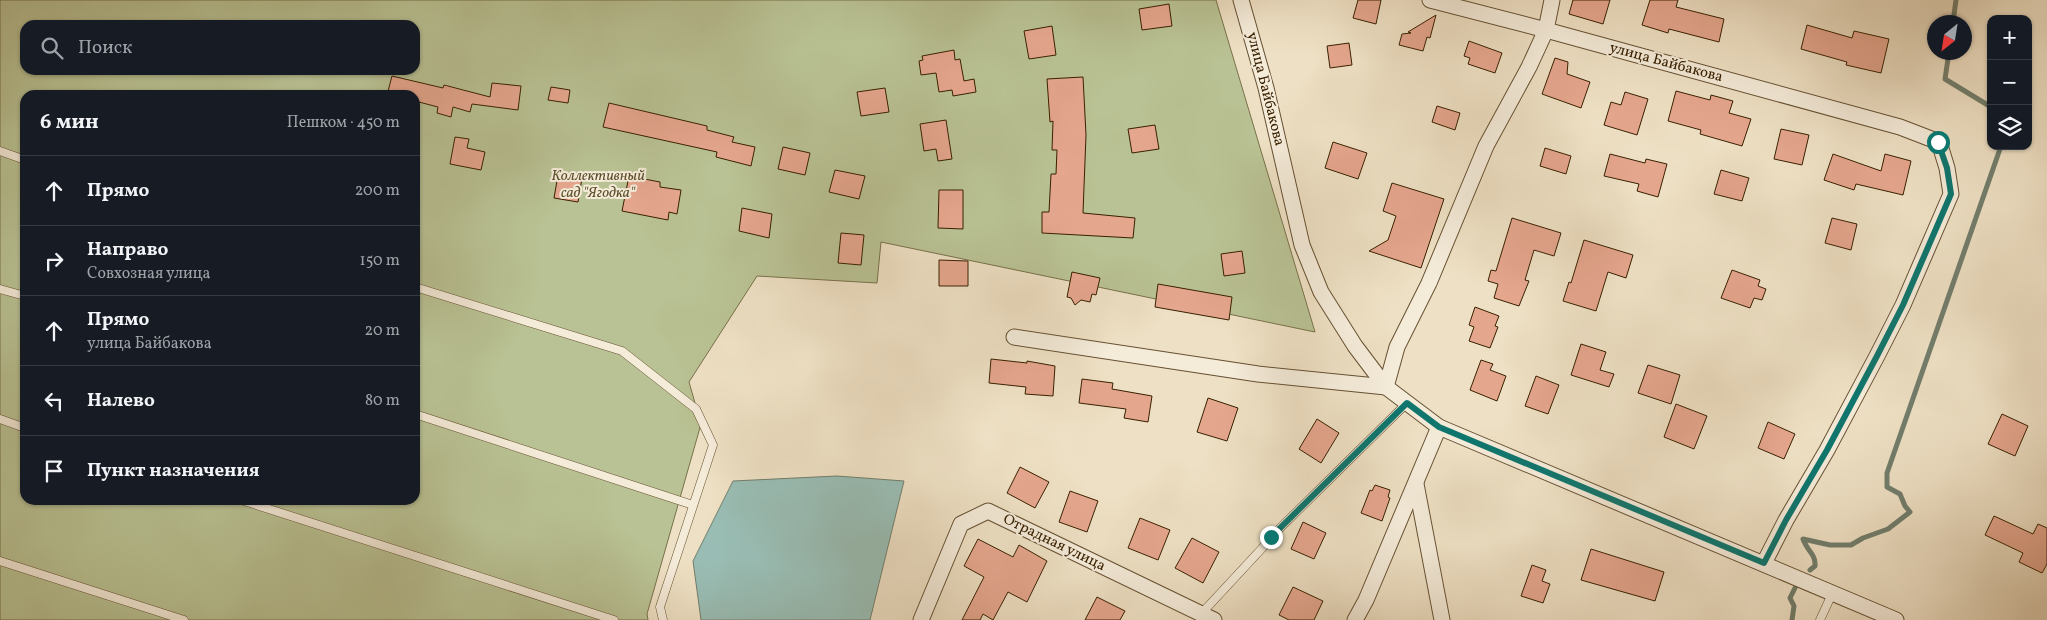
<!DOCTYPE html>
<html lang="ru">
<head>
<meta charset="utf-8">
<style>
	:root { --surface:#171b24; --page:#242831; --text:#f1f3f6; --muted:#9ea1a6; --line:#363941 }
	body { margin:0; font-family:Vollkorn,serif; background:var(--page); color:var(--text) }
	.controls { position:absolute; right:15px; top:15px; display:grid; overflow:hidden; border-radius:10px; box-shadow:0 1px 4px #0004 }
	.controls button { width:45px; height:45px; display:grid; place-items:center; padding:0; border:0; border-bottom:1px solid var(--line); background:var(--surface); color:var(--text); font:25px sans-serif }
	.compass { position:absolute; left:1927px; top:15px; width:45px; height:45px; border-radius:50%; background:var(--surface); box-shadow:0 1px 4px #0004; rotate:210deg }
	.stop { position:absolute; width:15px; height:15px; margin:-11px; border:4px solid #0f766e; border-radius:50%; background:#fff }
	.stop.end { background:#0f766e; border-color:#fff; box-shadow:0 1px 5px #0008 }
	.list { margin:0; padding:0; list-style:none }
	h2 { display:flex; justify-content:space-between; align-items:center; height:65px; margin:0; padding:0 20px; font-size:21px }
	h2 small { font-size:16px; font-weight:400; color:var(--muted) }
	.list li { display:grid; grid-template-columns:32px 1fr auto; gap:15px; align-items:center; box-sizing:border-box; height:70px; padding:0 20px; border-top:1px solid var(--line) }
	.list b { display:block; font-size:19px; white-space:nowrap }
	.list p { margin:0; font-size:16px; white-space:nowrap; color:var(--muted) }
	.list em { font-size:16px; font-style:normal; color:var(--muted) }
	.icon { flex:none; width:28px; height:28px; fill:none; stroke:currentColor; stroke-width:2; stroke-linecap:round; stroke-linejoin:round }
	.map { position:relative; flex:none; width:2047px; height:620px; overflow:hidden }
	.search { position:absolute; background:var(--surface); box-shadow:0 1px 4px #0004; left:20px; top:20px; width:400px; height:55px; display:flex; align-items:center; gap:12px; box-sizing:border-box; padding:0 18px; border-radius:15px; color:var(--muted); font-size:19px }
	.panel { position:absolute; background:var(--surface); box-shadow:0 1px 4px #0004; left:20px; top:90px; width:400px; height:415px; border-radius:15px }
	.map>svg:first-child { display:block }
	.green { fill:#b9c294; stroke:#78714a; fill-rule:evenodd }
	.water { fill:#99bdb4; stroke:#727e6c }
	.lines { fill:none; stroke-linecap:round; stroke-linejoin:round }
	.stream { stroke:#727e6c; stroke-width:5 }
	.building { fill:#e5a68e; stroke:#382000 }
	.lane-casing { stroke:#665031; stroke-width:9 }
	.street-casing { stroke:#665031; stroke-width:17 }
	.lane { stroke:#f4ebd9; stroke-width:8 }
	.street { stroke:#f4ebd9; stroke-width:15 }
	.route { stroke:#0f766e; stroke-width:6 }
	.labels { text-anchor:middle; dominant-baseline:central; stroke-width:4; stroke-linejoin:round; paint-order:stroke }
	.street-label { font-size:15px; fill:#382000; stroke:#f4ebd9 }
	.park-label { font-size:15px; font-style:italic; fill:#5f512c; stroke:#f4ebd9 }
</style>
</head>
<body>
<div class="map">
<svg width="2047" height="620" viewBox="0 0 2047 620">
	<rect width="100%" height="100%" fill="#eee0c4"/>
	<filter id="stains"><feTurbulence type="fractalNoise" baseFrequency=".004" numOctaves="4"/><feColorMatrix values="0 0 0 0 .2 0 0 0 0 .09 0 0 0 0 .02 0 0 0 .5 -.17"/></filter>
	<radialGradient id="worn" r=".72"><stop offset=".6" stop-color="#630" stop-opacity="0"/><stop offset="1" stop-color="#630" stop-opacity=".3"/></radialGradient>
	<path class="green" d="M0,0H1216L1315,332L881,242L877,283L757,276L689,382L701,424L647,614L648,620H0ZM25,25H415V70H25ZM25,95H415V500H25Z"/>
	<path class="water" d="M837,476L904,481L870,620H701L693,561L733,481Z"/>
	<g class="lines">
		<g class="stream">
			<path d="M1953,22L1956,0"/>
			<path d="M1949,52L1945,79L1991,107"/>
			<path d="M1810,570L1815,566C1816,554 1807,551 1803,539L1830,545H1851L1863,538L1888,529L1910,512L1905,506L1900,494L1887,487V473L2001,146"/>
			<path d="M1792,620L1794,606L1790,598L1795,588"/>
		</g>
	</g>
	<g class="building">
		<path d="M1358,0H1381L1376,24L1353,18Z"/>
		<path d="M1573,0H1610L1603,24L1569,14Z"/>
		<path d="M1650,0H1678L1676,7L1724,19L1719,42L1669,29L1668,33L1642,25Z"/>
		<path d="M1169,4L1172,26L1142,30L1139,9Z"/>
		<path d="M1436,15L1430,38L1427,37L1423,51L1399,45L1402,34L1411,33L1408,32Z"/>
		<path d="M1807,25L1852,38L1854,31L1889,39L1881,73L1846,65L1847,62L1801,49Z"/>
		<path d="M1052,26L1056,55L1029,59L1024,31Z"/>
		<path d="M1469,41L1502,53L1495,73L1468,64L1470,58L1464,56Z"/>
		<path d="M1349,43L1352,65L1330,68L1327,46Z"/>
		<path d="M954,50L955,60L960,59L964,81L974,79L976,92L953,96L952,90L939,92L936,73L921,75L919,61L923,60L922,56Z"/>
		<path d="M1555,58L1568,62L1567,74L1590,82L1581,108L1542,94Z"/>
		<path d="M392,76L443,88L444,85L490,97L492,83L521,86L518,110L472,104L470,112L453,107L451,117L437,113L438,107L415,101V95H387Z"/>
		<path d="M1083,77L1086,135L1083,213L1135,218L1133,238L1042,233V212H1049L1051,174H1056L1057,150H1052L1053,121L1050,122L1047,79Z"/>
		<path d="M551,87L570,90L568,103L548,100Z"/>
		<path d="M885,88L889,112L861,116L857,92Z"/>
		<path d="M1676,91L1710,100L1711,95L1733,101L1729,113L1751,119L1742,146L1700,134L1701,130L1668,121Z"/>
		<path d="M1625,92L1648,99L1637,135L1604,125L1611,102L1621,105Z"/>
		<path d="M609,103L707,126V130L734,137L732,142L755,147L751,166L716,157L717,152L603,127Z"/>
		<path d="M1437,106L1460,113L1455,130L1432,122Z"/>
		<path d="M946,120L952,159L938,161L936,149L924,151L920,124Z"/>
		<path d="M1155,125L1159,149L1132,153L1128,129Z"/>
		<path d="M1781,129L1809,135L1802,165L1774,159Z"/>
		<path d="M455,137L469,139L467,148L485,152L481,170L450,164Z"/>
		<path d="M1333,142L1367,153L1358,179L1325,168Z"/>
		<path d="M783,147L810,153L805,175L778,169Z"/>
		<path d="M1545,148L1571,156L1566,174L1540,166Z"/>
		<path d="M1610,154L1645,163L1646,159L1667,164L1658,197L1637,191L1639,184L1604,176Z"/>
		<path d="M1833,154L1881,171L1885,154L1911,161L1903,195L1856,184L1854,190L1824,180Z"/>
		<path d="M835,170L865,176L859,199L829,192Z"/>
		<path d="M1721,170L1749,178L1742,201L1714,194Z"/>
		<path d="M558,175L582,178L578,202L554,198Z"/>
		<path d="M629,176L660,182V187L681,190L677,214L669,212L668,220L622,211Z"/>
		<path d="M1392,183L1444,199L1421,268L1369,251L1388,240L1396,216L1383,211Z"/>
		<path d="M939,190H963V229L938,228Z"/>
		<path d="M742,208L772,214L769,238L739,231Z"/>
		<path d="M1512,218L1561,233L1554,256L1534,250L1525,280L1529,281L1519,306L1494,298L1498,284L1488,281L1491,270L1496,271Z"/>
		<path d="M1832,218L1857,224L1851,250L1825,243Z"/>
		<path d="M841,233L864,235L861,265L838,263Z"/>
		<path d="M1584,240L1633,255L1626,278L1608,272L1596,311L1563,301L1569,282L1571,283Z"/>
		<path d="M1242,251L1245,273L1224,276L1221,254Z"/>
		<path d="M939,260L968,261V286H939Z"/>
		<path d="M1732,270L1760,280L1758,286L1766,289L1762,300L1754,298L1750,308L1721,298Z"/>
		<path d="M1072,272L1100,278L1096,295L1092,294L1090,302L1081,300L1075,305L1071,298L1067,297Z"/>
		<path d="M1158,284L1232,297L1229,320L1155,307Z"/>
		<path d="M1475,307L1499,316L1495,326L1498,327L1490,348L1469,341L1474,327L1469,325Z"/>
		<path d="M1581,344L1606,352L1600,370L1614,374L1609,387L1571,375Z"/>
		<path d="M991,359L1027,363V361L1055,366L1053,396L1025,394L1026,387L989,383Z"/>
		<path d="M1481,360L1493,364L1490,370L1506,376L1497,401L1470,390Z"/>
		<path d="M1648,365L1680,375L1671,404L1638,393Z"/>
		<path d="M1536,376L1559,385L1548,414L1525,406Z"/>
		<path d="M1082,379L1113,383L1112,389L1152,396L1148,422L1124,418L1126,409L1079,403Z"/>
		<path d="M1208,398L1238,408L1227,441L1197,432Z"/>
		<path d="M1676,404L1707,416L1694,449L1664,437Z"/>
		<path d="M2002,414L2028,426L2015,456L1988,444Z"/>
		<path d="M1317,419L1339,433L1321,463L1299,449Z"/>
		<path d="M1768,422L1795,434L1784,459L1758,448Z"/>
		<path d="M1020,467L1049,482L1035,508L1007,493Z"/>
		<path d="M1375,485L1390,490L1388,497L1390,498L1382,521L1361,513L1370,490L1372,491Z"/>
		<path d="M1070,491L1098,501L1087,532L1059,522Z"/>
		<path d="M1994,516L2033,534L2038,524L2047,528V564L2042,573L2019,562L2023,553L1985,535Z"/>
		<path d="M1140,518L1170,530L1158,560L1128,548Z"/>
		<path d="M1303,522L1326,533L1314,559L1291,549Z"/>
		<path d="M1192,538L1219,552L1203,583L1175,568Z"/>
		<path d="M978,539L1013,557L1019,545L1047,561L1027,602L1008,592L993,620L983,614L980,620H962L984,577L964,566Z"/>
		<path d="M1591,549L1664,572L1655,601L1581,580Z"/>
		<path d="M1532,565L1546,570L1542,581L1550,584L1543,603L1521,596Z"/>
		<path d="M1293,587L1323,601L1314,620H1289L1279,615Z"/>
		<path d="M1097,597L1125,611L1120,620H1085Z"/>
	</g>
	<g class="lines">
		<defs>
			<g id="lane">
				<path d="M0,151L25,160"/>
				<path d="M415,287L622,351L696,409L713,445L660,607L663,620"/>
				<path d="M0,289L25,296"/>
				<path d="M415,414L693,505"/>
				<path d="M0,419L25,428"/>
				<path d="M241,500L614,620"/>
				<path d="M1271,537L1407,403"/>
				<path d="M0,561L184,620"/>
				<path d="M1201,614L1266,544"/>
				<path d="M1820,620L1832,594"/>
			</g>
			<g id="street">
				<path d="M1241,0L1266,88L1302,245L1321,292L1355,346L1386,387L1439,427L1896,620"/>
				<path d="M1430,0L1546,30L1900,127L1939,142L1947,168L1951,194L1903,305L1877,356L1827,450L1786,520L1764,563"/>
				<path d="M1014,337L1258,374L1386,387L1397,347L1429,283L1486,146L1529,67L1546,30L1552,0"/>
				<path d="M1416,484L1442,620"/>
				<path d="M921,620L961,524L988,511L1214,620"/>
				<path d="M1355,620L1366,600L1439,427"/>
			</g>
		</defs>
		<use href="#lane" class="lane-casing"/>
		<use href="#street" class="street-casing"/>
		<use href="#lane" class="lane"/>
		<use href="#street" class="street"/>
	</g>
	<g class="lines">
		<path class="route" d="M1271,537L1407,403L1439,427L1764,563L1786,520L1827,450L1877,356L1903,305L1951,194L1947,168L1938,142"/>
	</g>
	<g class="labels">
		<g class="street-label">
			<text transform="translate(1666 63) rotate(15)">улица Байбакова</text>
			<text transform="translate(1265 89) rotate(76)">улица Байбакова</text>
			<text transform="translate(1054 543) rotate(26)">Отрадная улица</text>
		</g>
		<g class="park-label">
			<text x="598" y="176">Коллективный<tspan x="598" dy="17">сад "Ягодка"</tspan></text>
		</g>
	</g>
	<rect width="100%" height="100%" filter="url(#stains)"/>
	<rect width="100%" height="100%" fill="url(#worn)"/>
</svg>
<div class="controls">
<button>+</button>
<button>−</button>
<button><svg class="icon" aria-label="layers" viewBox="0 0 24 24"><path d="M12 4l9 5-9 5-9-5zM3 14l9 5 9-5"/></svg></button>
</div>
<svg class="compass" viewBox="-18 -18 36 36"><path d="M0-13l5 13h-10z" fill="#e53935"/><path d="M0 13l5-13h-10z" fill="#9ea1a6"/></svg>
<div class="stop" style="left:1938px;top:142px"></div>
<div class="stop end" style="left:1271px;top:537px"></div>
<div class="search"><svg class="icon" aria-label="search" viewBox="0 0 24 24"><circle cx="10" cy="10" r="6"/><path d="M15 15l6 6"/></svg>Поиск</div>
<section class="panel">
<h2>6 мин<small>Пешком · 450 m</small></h2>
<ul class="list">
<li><svg class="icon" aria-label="ahead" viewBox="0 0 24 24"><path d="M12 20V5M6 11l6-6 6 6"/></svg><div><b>Прямо</b></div><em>200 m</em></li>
<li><svg class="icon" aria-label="right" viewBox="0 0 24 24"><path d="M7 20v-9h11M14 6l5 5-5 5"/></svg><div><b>Направо</b><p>Совхозная улица</p></div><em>150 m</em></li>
<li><svg class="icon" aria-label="ahead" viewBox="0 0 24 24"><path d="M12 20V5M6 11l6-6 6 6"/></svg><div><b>Прямо</b><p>улица Байбакова</p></div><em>20 m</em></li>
<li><svg class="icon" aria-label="left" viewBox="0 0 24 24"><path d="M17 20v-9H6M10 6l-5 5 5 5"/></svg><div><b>Налево</b></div><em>80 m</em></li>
<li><svg class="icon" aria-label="arrive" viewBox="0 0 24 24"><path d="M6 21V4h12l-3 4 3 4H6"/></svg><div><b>Пункт назначения</b></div></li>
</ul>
</section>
</div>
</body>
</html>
